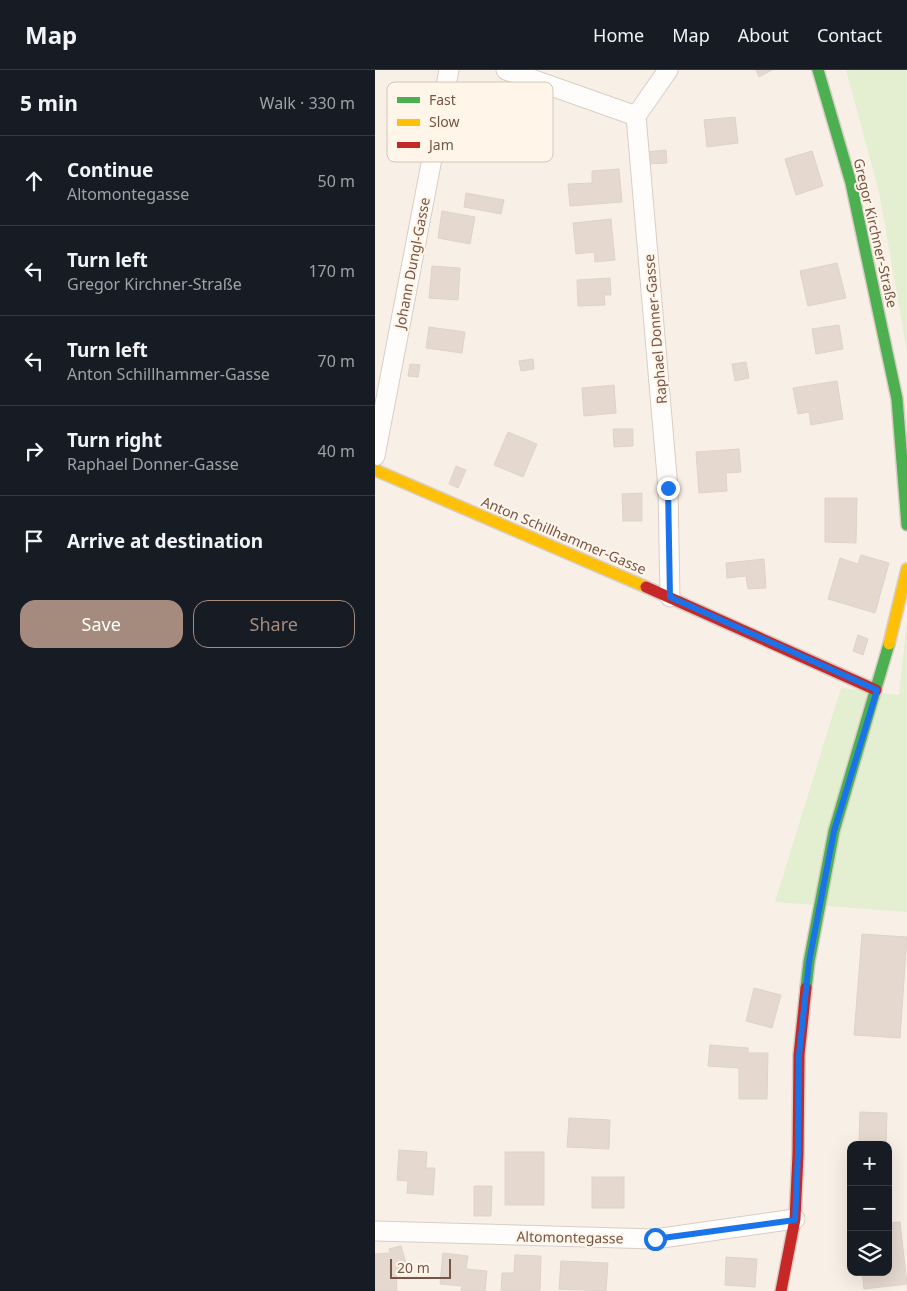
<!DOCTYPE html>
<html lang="en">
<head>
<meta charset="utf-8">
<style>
	:root { --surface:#171b24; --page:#20242c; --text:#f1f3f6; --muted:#9ea1a6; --line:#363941; --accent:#a48b7e }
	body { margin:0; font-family:"Noto Sans",sans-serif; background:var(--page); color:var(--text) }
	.controls { position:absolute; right:15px; bottom:15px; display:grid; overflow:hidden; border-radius:10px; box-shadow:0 5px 20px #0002 }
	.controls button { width:45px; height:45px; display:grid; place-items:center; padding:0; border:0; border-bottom:1px solid var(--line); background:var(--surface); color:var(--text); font:25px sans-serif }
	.scale { position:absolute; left:15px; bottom:12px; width:61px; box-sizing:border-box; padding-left:5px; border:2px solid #775546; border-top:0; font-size:14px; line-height:18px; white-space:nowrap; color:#775546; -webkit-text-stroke:4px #fff5e9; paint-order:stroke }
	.stop { position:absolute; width:15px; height:15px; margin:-11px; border:4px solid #1a73e8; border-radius:50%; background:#fff }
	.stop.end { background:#1a73e8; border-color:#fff; box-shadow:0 1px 5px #0008 }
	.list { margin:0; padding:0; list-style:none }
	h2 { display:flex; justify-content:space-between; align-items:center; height:65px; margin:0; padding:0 20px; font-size:21px }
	h2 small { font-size:16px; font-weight:400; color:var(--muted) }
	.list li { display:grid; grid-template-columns:32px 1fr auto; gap:15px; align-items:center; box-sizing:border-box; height:90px; padding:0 20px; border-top:1px solid var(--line) }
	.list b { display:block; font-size:19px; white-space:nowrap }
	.list p { margin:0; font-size:16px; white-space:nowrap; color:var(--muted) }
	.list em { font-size:16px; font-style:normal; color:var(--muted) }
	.actions { display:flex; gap:10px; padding:15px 20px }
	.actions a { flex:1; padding:11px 0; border:1px solid var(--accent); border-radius:15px; text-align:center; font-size:18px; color:var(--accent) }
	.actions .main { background:var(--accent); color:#fff }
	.icon { flex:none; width:28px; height:28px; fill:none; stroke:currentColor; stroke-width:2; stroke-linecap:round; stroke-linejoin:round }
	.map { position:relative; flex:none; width:532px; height:1221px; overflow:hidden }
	header { display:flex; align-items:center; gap:30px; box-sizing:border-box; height:70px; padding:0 25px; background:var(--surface); border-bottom:1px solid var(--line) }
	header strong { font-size:24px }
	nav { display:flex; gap:28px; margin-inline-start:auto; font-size:18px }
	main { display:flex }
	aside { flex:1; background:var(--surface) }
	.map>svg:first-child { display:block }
	.green { fill:#e4eed0 }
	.building { fill:#e4d8cf; stroke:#e1d2c9 }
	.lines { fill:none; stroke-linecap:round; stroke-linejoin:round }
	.street-casing { stroke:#d9cdc5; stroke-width:21 }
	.fast-casing { stroke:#d8cdc4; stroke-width:14 }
	.slow-casing { stroke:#d8cdc4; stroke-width:14 }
	.jam-casing { stroke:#d8cdc4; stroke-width:14 }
	.street { stroke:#fefdfb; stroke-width:19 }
	.fast { stroke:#4caf50; stroke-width:11 }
	.slow { stroke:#ffc107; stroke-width:11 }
	.jam { stroke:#c62828; stroke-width:11 }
	.route { stroke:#1a73e8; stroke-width:6 }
	.labels { text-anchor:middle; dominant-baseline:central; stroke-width:4; stroke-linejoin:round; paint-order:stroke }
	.street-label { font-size:14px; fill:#775546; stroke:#fff5e9 }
	.key { fill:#fff5e9; stroke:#d6c5b8; stroke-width:1 }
	.key-label { font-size:14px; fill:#775546 }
</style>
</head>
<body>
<header>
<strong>Map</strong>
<nav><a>Home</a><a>Map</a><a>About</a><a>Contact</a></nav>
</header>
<main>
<aside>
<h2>5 min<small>Walk · 330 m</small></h2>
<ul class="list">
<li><svg class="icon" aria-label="ahead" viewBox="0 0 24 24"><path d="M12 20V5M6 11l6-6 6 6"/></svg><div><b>Continue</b><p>Altomontegasse</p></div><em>50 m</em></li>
<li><svg class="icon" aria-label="left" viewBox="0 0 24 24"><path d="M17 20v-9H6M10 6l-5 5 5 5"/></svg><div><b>Turn left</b><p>Gregor Kirchner-Straße</p></div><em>170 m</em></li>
<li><svg class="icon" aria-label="left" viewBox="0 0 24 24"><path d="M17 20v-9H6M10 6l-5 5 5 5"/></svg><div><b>Turn left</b><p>Anton Schillhammer-Gasse</p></div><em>70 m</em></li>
<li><svg class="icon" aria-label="right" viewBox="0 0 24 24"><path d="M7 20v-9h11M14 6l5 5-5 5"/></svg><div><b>Turn right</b><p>Raphael Donner-Gasse</p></div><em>40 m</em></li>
<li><svg class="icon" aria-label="arrive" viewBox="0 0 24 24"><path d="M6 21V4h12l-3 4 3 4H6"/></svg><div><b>Arrive at destination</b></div></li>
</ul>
<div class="actions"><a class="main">Save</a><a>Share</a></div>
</aside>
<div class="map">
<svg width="532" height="1221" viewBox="0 0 532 1221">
	<rect width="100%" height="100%" fill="#f8f0e7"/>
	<g class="green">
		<path d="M471,0H532V282L504,122Z"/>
		<path d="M532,549V842L400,832L466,618L524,625Z"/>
	</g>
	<g class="building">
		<path d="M381,0H397L384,7Z"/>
		<path d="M360,47L363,73L332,77L329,50Z"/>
		<path d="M291,80L292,93L273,94L272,82Z"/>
		<path d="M437,81L448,116L421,125L410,89Z"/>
		<path d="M244,99L247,132L195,136L193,114L217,113V101Z"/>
		<path d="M91,123L129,130L126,144L89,137Z"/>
		<path d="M67,141L100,147L95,174L63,168Z"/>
		<path d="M236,149L240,190L220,192L219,182L201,184L198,153Z"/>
		<path d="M462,193L471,228L433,236L425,201Z"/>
		<path d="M57,196L85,198L83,230L54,228Z"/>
		<path d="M235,208L236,225H229L230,235L203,236L202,210Z"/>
		<path d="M464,255L468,279L441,284L437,259Z"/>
		<path d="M54,257L90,262L87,283L51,278Z"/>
		<path d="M158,289L159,299L146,301L144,291Z"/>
		<path d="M371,292L374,308L360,311L357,294Z"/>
		<path d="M35,294L45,295L43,307L33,306Z"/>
		<path d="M462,311L468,349L436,355L434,342L423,344L418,318Z"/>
		<path d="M239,315L241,343L209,346L207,318Z"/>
		<path d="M238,359H258V376L239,377Z"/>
		<path d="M133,362L162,374L148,407L119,395Z"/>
		<path d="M364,379L366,402L351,403L352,421L324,423L321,382Z"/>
		<path d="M81,396L91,400L83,418L74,414Z"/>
		<path d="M267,423V451H248L247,424Z"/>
		<path d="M450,428H482L481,473L450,472Z"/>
		<path d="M486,485L514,493L500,543L453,529L465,488L483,494Z"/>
		<path d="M389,489L391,518L373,519L371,506L352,508L351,493Z"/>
		<path d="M483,565L493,569L488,585L478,581Z"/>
		<path d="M487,864L532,867L525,968L479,965Z"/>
		<path d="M379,918L406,925L397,958L371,951Z"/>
		<path d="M335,975L373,978V983H393L392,1029H364V998L333,996Z"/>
		<path d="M485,1042L512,1043L511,1075H484Z"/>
		<path d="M194,1048L235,1050L234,1079L192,1077Z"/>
		<path d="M24,1080L52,1082L51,1098H60L58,1125L32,1123L33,1111L22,1110Z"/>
		<rect x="130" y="1082" width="39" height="53"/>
		<rect x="217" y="1107" width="32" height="31"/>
		<path d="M99,1116H117L116,1146H99Z"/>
		<path d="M525,1152L532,1214L489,1219L487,1202H513V1153Z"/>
		<path d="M26,1176L32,1196L21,1199L22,1221H0V1184L15,1183L14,1179Z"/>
		<path d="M68,1183L93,1186L91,1199L112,1201L110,1221H86L87,1216L65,1214Z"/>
		<path d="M140,1185L166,1186L165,1221H126L127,1203H139Z"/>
		<path d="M351,1187L382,1189L380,1217L350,1215Z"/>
		<path d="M186,1191L233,1193L231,1221L184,1219Z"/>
	</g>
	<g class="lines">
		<defs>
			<g id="street">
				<path d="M131,0L261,46"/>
				<path d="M293,0L261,46L293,418L295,527"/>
				<path d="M0,386L74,0"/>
				<path d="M0,1161L280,1169L420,1149"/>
			</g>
			<g id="fast">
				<path d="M443,0L476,113L522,329L532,455"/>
				<path d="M431,918L434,892L459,761L514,574"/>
			</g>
			<g id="slow">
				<path d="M0,400L271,517"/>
				<path d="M514,574L532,499"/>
			</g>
			<g id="jam">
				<path d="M271,517L501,620"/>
				<path d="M406,1221L420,1149L423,1084L424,985L431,918"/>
			</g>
		</defs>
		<use href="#street" class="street-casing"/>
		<use href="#fast" class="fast-casing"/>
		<use href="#slow" class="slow-casing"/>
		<use href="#jam" class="jam-casing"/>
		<use href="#street" class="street"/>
		<use href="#fast" class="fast"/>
		<use href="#slow" class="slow"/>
		<use href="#jam" class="jam"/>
	</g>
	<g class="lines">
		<path class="route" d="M280,1169L420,1150L423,1084L424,985L434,892L459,761L502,620L295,527L293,418"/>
	</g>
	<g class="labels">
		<g class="street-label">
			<text transform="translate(501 163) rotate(77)">Gregor Kirchner-Straße</text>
			<text transform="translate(37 193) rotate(-79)">Johann Dungl-Gasse</text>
			<text transform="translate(280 259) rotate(-95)">Raphael Donner-Gasse</text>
			<text transform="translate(189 465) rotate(23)">Anton Schillhammer-Gasse</text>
			<text transform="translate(195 1167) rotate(1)">Altomontegasse</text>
		</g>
	</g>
	<rect x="12" y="12" width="166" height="80" rx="8" class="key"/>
	<rect x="22" y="27" width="23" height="6" fill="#4caf50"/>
	<rect x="22" y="49" width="23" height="7" fill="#ffc107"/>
	<rect x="22" y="72" width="23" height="6" fill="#c62828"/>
	<g class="key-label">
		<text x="54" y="35">Fast</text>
		<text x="54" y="57">Slow</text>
		<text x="54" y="80">Jam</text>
	</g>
</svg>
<div class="controls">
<button>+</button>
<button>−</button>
<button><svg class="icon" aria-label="layers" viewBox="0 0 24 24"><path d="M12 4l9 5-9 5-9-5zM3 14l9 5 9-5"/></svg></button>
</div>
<div class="scale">20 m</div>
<div class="stop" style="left:280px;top:1169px"></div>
<div class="stop end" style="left:293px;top:418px"></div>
</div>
</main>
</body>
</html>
